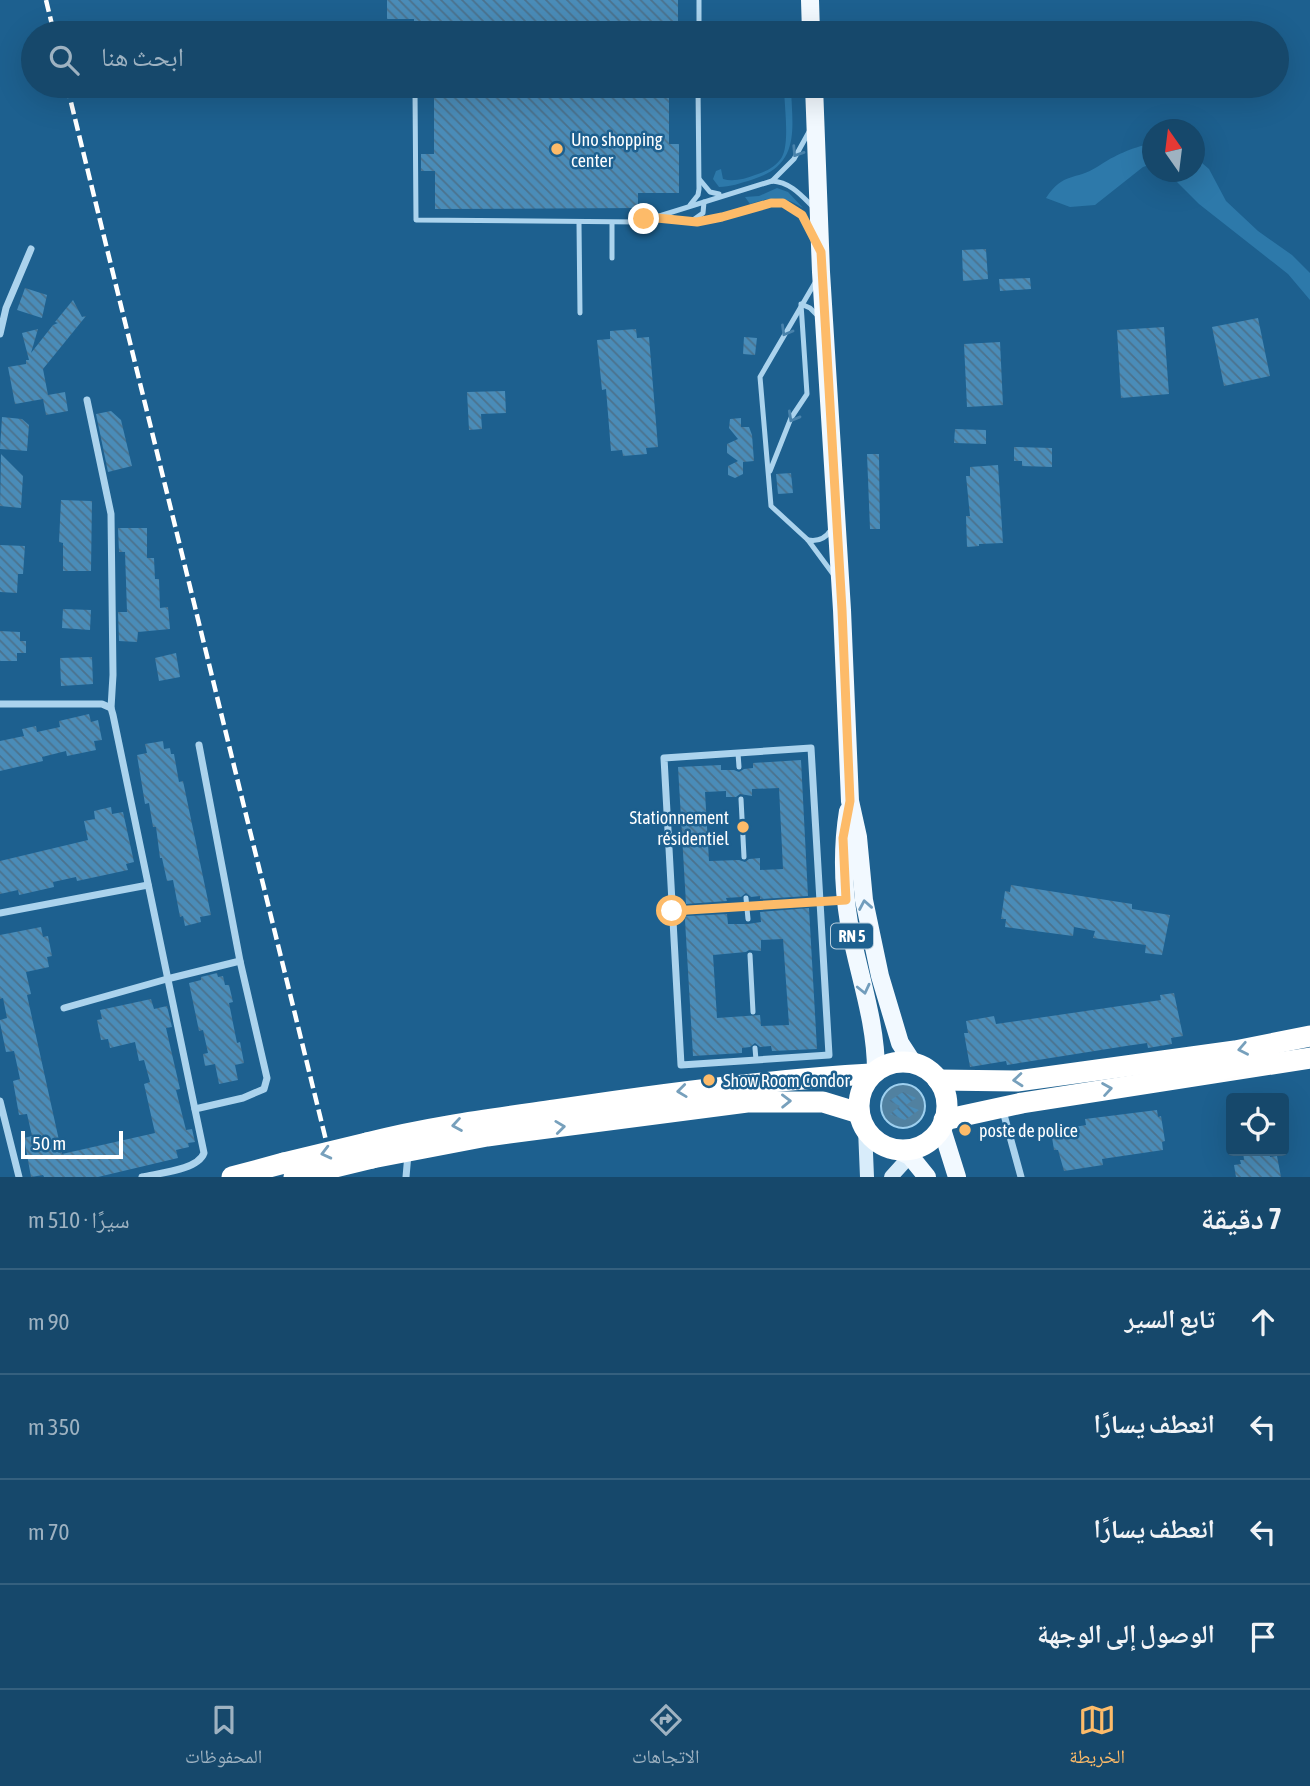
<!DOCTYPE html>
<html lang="ar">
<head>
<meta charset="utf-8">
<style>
	:root { --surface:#16486b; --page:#1f4f71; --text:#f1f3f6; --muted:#9eb2c1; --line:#35607e; --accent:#fdbb69 }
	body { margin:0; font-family:"Asap Condensed","Noto Naskh Arabic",sans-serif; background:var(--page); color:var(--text); direction:rtl }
	.controls { position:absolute; right:21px; bottom:21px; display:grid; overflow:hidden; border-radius:7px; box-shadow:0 7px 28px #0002 }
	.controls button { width:63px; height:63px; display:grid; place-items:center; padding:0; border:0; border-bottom:2px solid var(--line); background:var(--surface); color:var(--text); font:35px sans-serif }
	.compass { position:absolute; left:1142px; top:119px; width:63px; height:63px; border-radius:50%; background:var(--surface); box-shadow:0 7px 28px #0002; rotate:346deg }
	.scale { position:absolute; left:21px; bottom:18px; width:102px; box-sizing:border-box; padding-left:7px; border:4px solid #fff; border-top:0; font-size:19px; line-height:24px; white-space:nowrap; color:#fff; -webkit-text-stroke:5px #1d608f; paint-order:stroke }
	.stop { position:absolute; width:21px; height:21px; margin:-16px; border:5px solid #fdbb69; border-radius:50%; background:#fff }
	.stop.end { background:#fdbb69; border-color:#fff; box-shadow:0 2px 7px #0008 }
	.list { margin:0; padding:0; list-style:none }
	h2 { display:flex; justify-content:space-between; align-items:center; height:91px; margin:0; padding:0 28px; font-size:30px }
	h2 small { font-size:23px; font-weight:400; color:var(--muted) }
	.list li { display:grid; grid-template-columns:46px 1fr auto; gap:21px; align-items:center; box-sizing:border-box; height:105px; padding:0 28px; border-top:2px solid var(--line) }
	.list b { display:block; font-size:26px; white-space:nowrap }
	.list em { font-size:23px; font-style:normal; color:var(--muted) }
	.icon { flex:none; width:38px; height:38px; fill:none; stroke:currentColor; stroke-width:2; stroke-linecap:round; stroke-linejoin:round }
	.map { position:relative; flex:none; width:1310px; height:1177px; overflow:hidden; direction:ltr }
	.search { position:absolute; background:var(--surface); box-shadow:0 7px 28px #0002; left:21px; right:21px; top:21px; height:77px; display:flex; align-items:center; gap:18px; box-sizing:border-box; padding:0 24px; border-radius:38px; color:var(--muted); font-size:26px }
	.sheet { height:511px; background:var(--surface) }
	nav { display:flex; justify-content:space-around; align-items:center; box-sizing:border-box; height:98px; border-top:2px solid var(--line); background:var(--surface); font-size:19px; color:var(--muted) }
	nav a { display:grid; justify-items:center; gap:4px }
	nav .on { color:var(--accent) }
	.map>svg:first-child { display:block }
	.grass { fill:#2d79aa }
	.water { fill:#5181a0; stroke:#9ed0ef; stroke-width:2 }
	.building { fill:url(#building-back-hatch); fill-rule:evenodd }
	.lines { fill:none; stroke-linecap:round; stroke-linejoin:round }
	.lane { stroke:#abd3ed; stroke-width:5 }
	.street { stroke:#abd3ed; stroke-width:7 }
	.secondary { stroke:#d8ecfa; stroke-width:14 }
	.primary { stroke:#f2f9ff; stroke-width:18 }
	.highway { stroke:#fff; stroke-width:21 }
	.rail { stroke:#fff; stroke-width:4.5; stroke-dasharray:12 5; stroke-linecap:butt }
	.highway-bridge { stroke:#fff; stroke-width:21 }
	.oneway { stroke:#4882ab }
	.oneway2 { stroke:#729dbc }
	.oneway3 { stroke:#77a0bc }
	.route { stroke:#fdbb69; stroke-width:9 }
	.poi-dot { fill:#fdbb69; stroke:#1d608f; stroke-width:2.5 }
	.labels { text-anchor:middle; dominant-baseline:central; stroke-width:5; stroke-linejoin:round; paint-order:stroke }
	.shield { fill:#1d608f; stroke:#bbcfdd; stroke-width:2 }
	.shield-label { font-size:16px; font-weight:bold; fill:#fff }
	.poi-label { font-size:18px; fill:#fff; stroke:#1d608f; text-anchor:start }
</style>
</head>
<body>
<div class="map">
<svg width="1310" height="1177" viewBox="0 0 1310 1177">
	<defs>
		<pattern id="building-back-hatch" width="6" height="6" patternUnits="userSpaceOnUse" patternTransform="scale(1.75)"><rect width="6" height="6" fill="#4a8cb8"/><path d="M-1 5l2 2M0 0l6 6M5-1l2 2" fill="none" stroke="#4b728d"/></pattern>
	</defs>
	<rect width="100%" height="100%" fill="#1d608f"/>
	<g class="grass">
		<path d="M784,86H791C792,128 802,165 751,180C741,183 730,187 719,187L713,179L716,171L721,169L723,179C733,182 745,179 755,175C765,172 776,167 782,157C790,142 784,104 784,86Z"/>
		<path d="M1152,143V164L1143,167L1095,205L1070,207L1046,198C1064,171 1075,181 1097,167C1117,154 1129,149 1152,143Z"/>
		<path d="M1195,157L1209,169L1226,201L1258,231L1292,255L1310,273V300L1288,274L1199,204L1167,172H1194Z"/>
		<path d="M777,188L788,192L803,208C783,195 771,197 750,204L745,197L759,196Z"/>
	</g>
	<circle class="water" cx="903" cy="1106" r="22"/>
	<g class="building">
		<path d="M387,0H678V33H414V19H387Z"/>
		<path d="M434,86H669V144H679V193H638V208L435,209V171H421V154H434Z"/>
		<path d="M986,249L988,279L963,281L962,250Z"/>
		<path d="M1030,278L1031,289L1000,291L999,279Z"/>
		<path d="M25,288L47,295L42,318L17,310Z"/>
		<path d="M73,300L82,317L86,316L43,369L48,395L65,392L68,411L46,415L43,399L15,404L8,367L26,364V360H29L22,333L38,329L31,353L53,325L58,323L55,322Z"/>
		<path d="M1258,318L1270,376L1224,386L1212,327Z"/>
		<path d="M1164,327L1169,394L1121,398L1117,330Z"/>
		<path d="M636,329L637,338L649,337L658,447L646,448L647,454L623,456L622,450L611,451L606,389L602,390L597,340L610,339V331Z"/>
		<path d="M744,337L757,338L755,355L743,354Z"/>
		<path d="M1000,342L1003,405L967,407L964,344Z"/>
		<path d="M505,391L506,413L481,414L482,429L469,430L467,392Z"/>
		<path d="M111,411L121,420L132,466L108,472L96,414Z"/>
		<path d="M2,417L22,419L29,425L27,451L0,449Z"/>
		<path d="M741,418V427H749L752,435L754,461L743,462V474L735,478L728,475V466L738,461L727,453V444L738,439L729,428L730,419Z"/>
		<path d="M955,429L986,430V444L954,443Z"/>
		<path d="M1014,447L1052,448V467L1022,466V461H1014Z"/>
		<path d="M1,454L23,476L21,508L0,506Z"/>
		<path d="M867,454H879L880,529H870Z"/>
		<path d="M998,465L1003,543L979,544V546L967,547L966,516H970L966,476H970V467Z"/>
		<path d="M791,473L793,493L778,494L776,474Z"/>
		<path d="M61,500L92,501L91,571H63V543L59,542Z"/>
		<path d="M118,528H147V558H154L155,579H159L160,608L168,607L170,629L138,632L137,642L119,641L118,612H127L125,552H119Z"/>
		<path d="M0,545L25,546L23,574H18L17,593L0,592Z"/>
		<path d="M63,609L91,610L90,630L62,628Z"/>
		<path d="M0,631L20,632V641H26V653H17V661H0Z"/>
		<path d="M176,653L180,677L159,681L155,658Z"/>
		<path d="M92,657L93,684L61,686L60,658Z"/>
		<path d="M89,714L91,722L98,720L102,740L94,741L96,750L67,756L66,751L42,757L43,761L0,771V741L24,736L22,729L36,726L37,732L60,727L59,721Z"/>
		<path d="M163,741L164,749L170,748L171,754H174L179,782L183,781L211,915L200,917L201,922L185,926L183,916L180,917L173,880L167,881L162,858H160L156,827H153L149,803L145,804L137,755L147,753L145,744Z"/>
		<path d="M801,760L808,896L760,899V896L751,897L746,893L741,897L726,898L727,901L686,904L678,767L721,765V770H734L739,772L744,769L753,768V763ZM779,788L783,869L760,870V858L749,859L745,862L739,860L709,861L705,792L726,791V797H736L740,794L752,796V789Z"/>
		<path d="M111,807L112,814L123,812L134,862L126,864L128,870L77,881L76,877L53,882L54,887L19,895L18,890L0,894V861L88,840L84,821L95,819L94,811Z"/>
		<path d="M1011,885L1132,904V909L1170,915L1162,955L1145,953L1146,945L1093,938L1095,931L1074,927L1073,936L1005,927L1006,919H1001L1005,891L1010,892Z"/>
		<path d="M809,908L817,1049L772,1051L771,1046L760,1047L755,1043L750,1047L742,1048V1053L693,1056L685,920L686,916L727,914L728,924H748L761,922L760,912ZM783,939L789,1025L761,1026L760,1015L717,1018L713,955L746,952L749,950L761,951V940Z"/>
		<path d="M41,927L43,937L48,936L52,956L47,957L49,967L26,972L31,994L27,995L62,1154L155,1133L144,1084L150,1082L144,1060L139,1061L135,1042L110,1048L108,1039L101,1040L97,1020L102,1019L100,1010L151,999L154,1009L167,1006L172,1027L166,1028L180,1089L176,1090L186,1130L192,1129L195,1142L188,1143L189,1147L176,1150L178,1158L98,1177H44L43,1175L31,1177L24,1138L32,1136L27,1114L19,1115L13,1081L20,1079L14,1051L6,1052L0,1023V1020L7,1018L3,998L0,999V935Z"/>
		<path d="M217,973L218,977L223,976L225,985H229L233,1002L229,1003L237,1043L240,1042L244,1063L235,1065L238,1080L219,1084L215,1064L205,1066L203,1054L208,1053L203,1030L199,1031L189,983L201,980V977Z"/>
		<path d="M1174,993L1183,1036L1171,1038L1172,1044L1148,1048L1147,1043L1126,1046L1007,1065L1006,1061L970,1067L964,1033H968L966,1021L994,1016L996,1024L1017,1021L1161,1000L1160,995Z"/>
		<path d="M903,1092L916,1098L906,1105L919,1110L905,1120L890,1114L900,1106L889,1101Z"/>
		<path d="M1157,1110L1158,1117L1161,1116L1165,1141L1162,1142L1163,1150L1102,1159L1103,1165L1064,1171L1058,1150H1054L1051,1131L1086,1125L1085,1119Z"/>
		<path d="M1243,1151H1269L1270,1157L1277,1156L1281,1177H1236L1234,1165L1241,1164L1240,1160H1244Z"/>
	</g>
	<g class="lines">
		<g class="lane">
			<path d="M699,33V0"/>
			<path d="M411,86L415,91L416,220L640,222L772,181C790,182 801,195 813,207"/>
			<path d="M700,180L710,192L719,194"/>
			<path d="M772,181L794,159L810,130"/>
			<path d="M690,205L698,195L699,189L698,86"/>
			<path d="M661,218L697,222L779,202C797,207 806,221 813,236"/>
			<path d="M693,220L703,213L704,202"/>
			<path d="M579,223L580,313"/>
			<path d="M612,223V258"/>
			<path d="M816,281L760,377L771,506L808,540L833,574"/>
			<path d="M770,471L791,418L807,394L801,304L810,308L818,316"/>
			<path d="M808,540C818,542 825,539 831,530"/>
			<path d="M738,753L739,767"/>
			<path d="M741,799L744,857"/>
			<path d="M746,898L748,919"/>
			<path d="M750,955L753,1012"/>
			<path d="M755,1048L756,1060"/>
		</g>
		<g class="street">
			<path d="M0,334L6,308L31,249"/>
			<path d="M87,400L111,514L113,675L111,708"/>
			<path d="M0,704H102L111,708L113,715L204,1153C198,1170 159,1173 142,1177"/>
			<path d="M811,748L829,1055L681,1065L664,758Z"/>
			<path d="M672,911L846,900"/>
			<path d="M0,913L148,885"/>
			<path d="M64,1008L167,979L240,961"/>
			<path d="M0,1101L19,1177"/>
			<path d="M195,1109L243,1098L264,1089L267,1078L240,961L199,745"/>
			<path d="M1003,1111L1021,1177"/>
			<path d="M406,1177L408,1154"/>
		</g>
		<g class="secondary">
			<path d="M865,1129L867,1177"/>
			<path d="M891,1177L918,1147"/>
		</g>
		<g class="primary">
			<path d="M810,0L811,33"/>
			<path d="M814,86L821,272L842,610L850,801L858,837L864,900L880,976L900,1043L913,1063"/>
			<path d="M848,811C842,848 843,886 849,923C858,973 876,1020 876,1071"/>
			<path d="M941,1126L957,1177"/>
			<path d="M895,1149L910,1156L927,1177"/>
		</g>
		<g class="highway">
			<circle cx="903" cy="1106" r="44"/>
			<path d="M938,1080L1017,1081L1235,1051L1310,1036"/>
			<path d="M944,1120L1022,1103L1310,1058"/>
			<path d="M367,1143C429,1127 492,1119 555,1110C660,1094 765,1080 871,1074"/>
			<path d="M372,1158L487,1136L747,1102H823L859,1113"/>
			<path d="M232,1177L284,1163"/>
		</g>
		<g class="rail">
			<path d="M46,0L54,33"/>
			<path d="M67,86L335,1177"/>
		</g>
		<g class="highway-bridge">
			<path d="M284,1163L367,1143"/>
			<path d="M294,1177L372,1158"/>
		</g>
	</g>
	<defs><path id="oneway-chevron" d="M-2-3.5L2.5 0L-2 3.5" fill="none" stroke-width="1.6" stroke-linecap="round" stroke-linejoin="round" transform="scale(1.75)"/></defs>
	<g class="oneway">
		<use href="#oneway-chevron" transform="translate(797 152) rotate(123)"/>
		<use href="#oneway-chevron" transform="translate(786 331) rotate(120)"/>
		<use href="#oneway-chevron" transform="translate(793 417) rotate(119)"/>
	</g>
	<g class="oneway2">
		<use href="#oneway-chevron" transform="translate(865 905) rotate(-100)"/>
		<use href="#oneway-chevron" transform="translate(864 989) rotate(77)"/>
	</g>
	<g class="oneway3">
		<use href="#oneway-chevron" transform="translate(1243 1049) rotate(169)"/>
		<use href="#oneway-chevron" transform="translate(1018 1080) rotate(175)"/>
		<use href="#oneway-chevron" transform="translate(1107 1089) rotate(-9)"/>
		<use href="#oneway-chevron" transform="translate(682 1091) rotate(173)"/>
		<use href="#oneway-chevron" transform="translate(786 1101) rotate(-1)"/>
		<use href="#oneway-chevron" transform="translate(457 1125) rotate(171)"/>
		<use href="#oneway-chevron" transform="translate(560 1127) rotate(-7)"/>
		<use href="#oneway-chevron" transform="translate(326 1153) rotate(166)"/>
	</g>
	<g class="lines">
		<path class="route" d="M644,219L657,218L697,222L722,217L771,203H783L802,215L821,252L842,610L850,801L843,838L846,900L672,911"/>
	</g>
	<g class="poi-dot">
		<circle cx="557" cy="149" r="7"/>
		<circle cx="743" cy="827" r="7"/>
		<circle cx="709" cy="1080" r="7"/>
		<circle cx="965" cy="1130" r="7"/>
	</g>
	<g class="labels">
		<rect class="shield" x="831" y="923.5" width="42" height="25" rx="5"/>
		<g class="shield-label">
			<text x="852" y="936">RN 5</text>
		</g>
		<g class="poi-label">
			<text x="571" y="139">Uno shopping<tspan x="571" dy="21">center</tspan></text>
			<text x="729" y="817" text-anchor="end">Stationnement<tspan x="729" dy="21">résidentiel</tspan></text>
			<text x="723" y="1080">Show Room Condor</text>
			<text x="979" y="1130">poste de police</text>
		</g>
	</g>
</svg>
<div class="controls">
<button><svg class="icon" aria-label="locate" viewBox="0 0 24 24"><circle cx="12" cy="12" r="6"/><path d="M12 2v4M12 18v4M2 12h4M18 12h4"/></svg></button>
</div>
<svg class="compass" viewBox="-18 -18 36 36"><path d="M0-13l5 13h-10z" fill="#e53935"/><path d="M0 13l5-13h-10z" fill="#9eb2c1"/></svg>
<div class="scale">50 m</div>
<div class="stop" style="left:672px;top:911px"></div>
<div class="stop end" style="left:644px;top:219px"></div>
<div class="search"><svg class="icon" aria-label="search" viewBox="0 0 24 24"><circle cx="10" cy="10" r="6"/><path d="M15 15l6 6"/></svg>ابحث هنا</div>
</div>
<section class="sheet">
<h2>7 دقيقة<small>سيرًا · 510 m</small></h2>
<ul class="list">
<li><svg class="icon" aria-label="ahead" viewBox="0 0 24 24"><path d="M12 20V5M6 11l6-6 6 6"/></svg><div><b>تابع السير</b></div><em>90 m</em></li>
<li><svg class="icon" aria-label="left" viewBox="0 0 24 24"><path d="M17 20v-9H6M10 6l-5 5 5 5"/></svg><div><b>انعطف يسارًا</b></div><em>350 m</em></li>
<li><svg class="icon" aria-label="left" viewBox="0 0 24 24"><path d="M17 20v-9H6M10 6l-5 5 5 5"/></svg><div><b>انعطف يسارًا</b></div><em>70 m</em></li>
<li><svg class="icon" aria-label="arrive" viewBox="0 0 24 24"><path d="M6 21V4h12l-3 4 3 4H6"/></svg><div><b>الوصول إلى الوجهة</b></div></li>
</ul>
</section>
<nav>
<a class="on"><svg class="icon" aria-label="map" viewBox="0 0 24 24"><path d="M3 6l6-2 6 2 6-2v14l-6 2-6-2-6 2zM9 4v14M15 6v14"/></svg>الخريطة</a>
<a><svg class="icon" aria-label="directions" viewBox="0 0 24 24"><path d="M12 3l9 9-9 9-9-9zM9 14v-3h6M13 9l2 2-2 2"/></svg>الاتجاهات</a>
<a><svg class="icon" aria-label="saved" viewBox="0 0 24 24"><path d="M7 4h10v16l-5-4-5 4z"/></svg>المحفوظات</a>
</nav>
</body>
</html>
